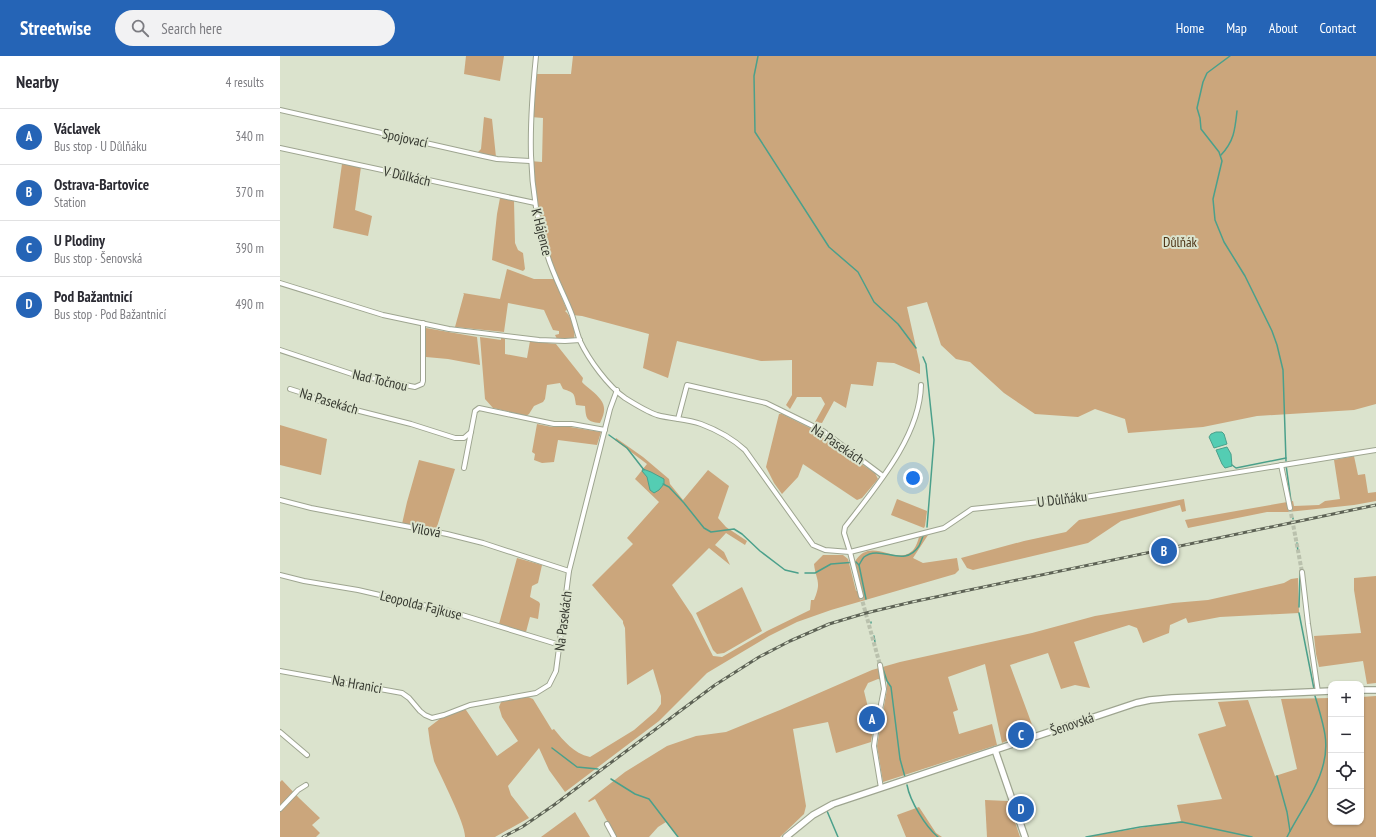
<!DOCTYPE html>
<html lang="en">
<head>
<meta charset="utf-8">
<style>
	:root { --surface:#fff; --page:#f2f2f3; --text:#2b2b33; --muted:#7c7c81; --line:#e1e1e2; --accent:#2564b6 }
	body { margin:0; font-family:"PT Sans Narrow",sans-serif; background:var(--page); color:var(--text) }
	.controls { position:absolute; right:12px; bottom:12px; display:grid; overflow:hidden; border-radius:8px; box-shadow:0 1px 3px #0004 }
	.controls button { width:36px; height:36px; display:grid; place-items:center; padding:0; border:0; border-bottom:1px solid var(--line); background:var(--surface); color:var(--text); font:20px sans-serif }
	.you { position:absolute; left:633px; top:422px; width:14px; height:14px; margin:-10px; border:3px solid #fff; border-radius:50%; background:#1a73e8; box-shadow:0 0 0 6px #1a73e833 }
	.badge { display:grid; place-items:center; width:26px; height:26px; border-radius:50%; background:var(--accent); color:#fff; font-size:13px; font-weight:700 }
	.pin { position:absolute; translate:-50% -50%; border:2px solid #fff; box-shadow:0 1px 4px #0006 }
	.list { margin:0; padding:0; list-style:none }
	h2 { display:flex; justify-content:space-between; align-items:center; height:52px; margin:0; padding:0 16px; font-size:17px }
	h2 small { font-size:13px; font-weight:400; color:var(--muted) }
	.list li { display:grid; grid-template-columns:26px 1fr auto; gap:12px; align-items:center; box-sizing:border-box; height:56px; padding:0 16px; border-top:1px solid var(--line) }
	.list b { display:block; font-size:15px; white-space:nowrap }
	.list p { margin:0; font-size:13px; white-space:nowrap; color:var(--muted) }
	.list em { font-size:13px; font-style:normal; color:var(--muted) }
	.icon { flex:none; width:22px; height:22px; fill:none; stroke:currentColor; stroke-width:2; stroke-linecap:round; stroke-linejoin:round }
	.map { position:relative; flex:none; width:1096px; height:781px; overflow:hidden }
	header { display:flex; align-items:center; gap:24px; box-sizing:border-box; height:56px; padding:0 20px; background:var(--accent); color:#fff }
	header strong { font-size:19px }
	nav { display:flex; gap:22px; margin-inline-start:auto; font-size:14px }
	.search { width:280px; height:36px; background:var(--page); display:flex; align-items:center; gap:10px; box-sizing:border-box; padding:0 14px; border-radius:22px; color:var(--muted); font-size:15px }
	main { display:flex }
	aside { flex:1; background:var(--surface) }
	.map>svg:first-child { display:block }
	.green { fill:#cba67c }
	.water { fill:#54cdb3; stroke:#4ba08b }
	.lines { fill:none; stroke-linecap:round; stroke-linejoin:round }
	.stream { stroke:#4ba08b; stroke-width:1.5 }
	.street-tunnel { stroke:#bac1ad; stroke-width:4; stroke-dasharray:4 2; stroke-linecap:butt }
	.street-casing { stroke:#9ea590; stroke-width:6 }
	.secondary-casing { stroke:#9ea590; stroke-width:8 }
	.street { stroke:#fff; stroke-width:4 }
	.secondary { stroke:#fff; stroke-width:5.5 }
	.rail-casing { stroke:#5d6255; stroke-width:3 }
	.rail { stroke:#dbe3cd; stroke-width:1.5; stroke-dasharray:4.5; stroke-linecap:butt }
	.labels { text-anchor:middle; dominant-baseline:central; stroke-width:4; stroke-linejoin:round; paint-order:stroke }
	.street-label { font-size:14px; fill:#35382f; stroke:#dbe3cd }
	.park-label { font-size:14px; fill:#4c3213; stroke:#dbe3cd }
</style>
</head>
<body>
<header>
<strong>Streetwise</strong>
<div class="search"><svg class="icon" aria-label="search" viewBox="0 0 24 24"><circle cx="10" cy="10" r="6"/><path d="M15 15l6 6"/></svg>Search here</div>
<nav><a>Home</a><a>Map</a><a>About</a><a>Contact</a></nav>
</header>
<main>
<aside>
<h2>Nearby<small>4 results</small></h2>
<ul class="list">
<li><span class="badge">A</span><div><b>Václavek</b><p>Bus stop · U Důlňáku</p></div><em>340 m</em></li>
<li><span class="badge">B</span><div><b>Ostrava-Bartovice</b><p>Station</p></div><em>370 m</em></li>
<li><span class="badge">C</span><div><b>U Plodiny</b><p>Bus stop · Šenovská</p></div><em>390 m</em></li>
<li><span class="badge">D</span><div><b>Pod Bažantnicí</b><p>Bus stop · Pod Bažantnicí</p></div><em>490 m</em></li>
</ul>
</aside>
<div class="map">
<svg width="1096" height="781" viewBox="0 0 1096 781">
	<rect width="100%" height="100%" fill="#dbe3cd"/>
	<g class="green">
		<path d="M186,0H224L220,25L184,18Z"/>
		<path d="M293,0H1096V348L1074,354L977,360L923,371L848,377L845,363L815,353L798,361L755,358L724,337L690,306L676,303L661,289L647,246L627,251L640,309V318L614,307L597,306L593,330L571,328L566,352L554,345L542,367L535,366L545,348L541,341H517L510,353L506,349L512,339V304L481,305L397,285L388,322L363,312L369,278L302,260L292,259L274,220L262,180L250,105L262,106L263,62L251,61L255,18H291Z"/>
		<path d="M204,61L212,63L216,101L198,96L201,93Z"/>
		<path d="M62,108L81,111L75,154L92,160L88,180L53,172Z"/>
		<path d="M220,142L234,145L235,187L238,194L243,197L245,213L243,215L212,204L217,158Z"/>
		<path d="M227,213L254,223H274L287,254L285,255C291,259 296,276 294,282L289,283H277L275,279L279,278V275L273,274L264,254L228,247L224,276L175,271L184,238L183,237L220,243Z"/>
		<path d="M146,272L197,281L200,309L168,303L146,301Z"/>
		<path d="M200,281L221,284V281L225,283V298L247,302L250,285L276,288L303,322L302,326C304,329 308,331 311,334C324,345 328,351 320,367C306,366 306,362 305,350L296,349C294,337 295,337 283,333L280,327L267,329L265,343L263,346L254,350L249,358L246,360L213,352L205,343Z"/>
		<path d="M499,358H502L536,375C540,381 547,383 553,389L595,417L598,423L582,442L577,444L523,408L518,421L502,438L494,427L486,411Z"/>
		<path d="M257,368L272,371H290L321,376L317,389L278,384L274,406L262,407L254,404L255,398L252,396Z"/>
		<path d="M0,369L47,383L41,419L0,409Z"/>
		<path d="M336,382L363,401L389,423L390,428L403,444L428,414L449,430L438,462L446,471L467,485L465,489L446,477L435,489L444,496L450,509L429,492L392,529L412,559L433,600L442,601L487,575L530,554L531,544H534C542,525 536,525 534,508L543,499H563L568,503L576,535L582,534L574,507C591,477 617,513 634,493C636,490 638,485 639,481L648,479L633,502L643,507L677,502L679,514L675,518L551,554L517,566L489,580L427,617L379,665L285,736L269,714L259,692L228,730L231,739L249,762L215,781H185C186,769 160,719 154,705L150,687L148,672L161,662L183,653L186,654L217,700L238,685L222,661L219,651L221,646L248,641L253,643L272,674L274,673C284,685 293,697 310,701L354,674L376,655L381,648V640L373,613L347,629L345,572L343,567V565L312,529L353,488L347,482L379,446L355,423L367,408L335,384Z"/>
		<path d="M1074,400L1078,419L1085,418L1088,437L1096,436V445L1074,449L1008,456H987L908,472L905,464L1013,445L1014,450L1039,449L1045,445L1060,443L1054,404Z"/>
		<path d="M139,404L175,413L156,474L144,472V470H142V472L122,468L127,446Z"/>
		<path d="M617,443L647,455L645,470L644,472L611,459Z"/>
		<path d="M904,443L906,455L902,456L900,449L841,465L808,487L693,514L687,512L681,502L744,485L786,476L799,464Z"/>
		<path d="M237,502L262,509L258,527L252,530L250,541L259,546L260,548L258,563L250,561L246,576L219,568Z"/>
		<path d="M1096,520V627L1087,628L1083,605L1039,611L1036,598L1034,580L1081,577L1074,534V522Z"/>
		<path d="M1018,522L1019,557L940,561L908,567L906,562L890,569L889,577L863,587L857,572L849,569L794,586L810,632L795,629L781,633L768,597L730,609L754,674L749,676L747,673L741,675V678L722,687L705,608L668,621L678,654L673,656L679,678L712,668L717,689L603,726L597,690L607,633V625L598,623L588,627L584,635L593,672L591,686L556,697L548,666L513,673L526,750L524,758L500,781H398L386,766L378,771L369,781H336L315,743L309,746L308,745L345,716L387,690L416,680L446,676L500,654L592,614L620,606L752,577L815,560L893,547L928,544L1004,527L1011,523Z"/>
		<path d="M462,531L482,575L444,597L437,598L433,594L416,557Z"/>
		<path d="M1096,640V781H806L901,765L897,749L942,743L918,678L946,670L938,646L968,644L995,720L1017,713L1001,643L1051,642V766H1081V641Z"/>
		<path d="M2,724L19,742L40,762L32,769L40,777L36,781H0V726Z"/>
		<path d="M705,744L728,745L740,781H707Z"/>
		<path d="M639,751L656,777L662,781H626L617,759Z"/>
		<path d="M295,756L310,781H261Z"/>
	</g>
	<g class="water">
		<path d="M936,376H942L944,378L947,388L934,392L929,381L931,378Z"/>
		<path d="M947,391L951,398L952,410L945,412L942,408L936,394Z"/>
		<path d="M363,413L371,416L384,423V428L379,434L374,437L370,434L367,421L362,415Z"/>
	</g>
	<g class="lines">
		<g class="stream">
			<path d="M478,0L474,20L475,76L549,191L578,216L594,246L618,268L636,292"/>
			<path d="M950,0L927,17L923,26L917,52L920,62L921,73L939,96L942,105L933,143L935,164L944,186L965,220L992,275L997,289L1003,314L1006,405"/>
			<path d="M941,99C954,85 955,74 957,55"/>
			<path d="M643,301L646,308L654,384L647,471"/>
			<path d="M329,379L347,392L364,414"/>
			<path d="M952,409L956,412L1006,402"/>
			<path d="M1006,409L1011,445"/>
			<path d="M383,428L389,431L404,447L424,472L431,476L454,473L462,478L480,495L505,514L518,517"/>
			<path d="M1013,462V463"/>
			<path d="M1017,487L1018,496"/>
			<path d="M525,517H535L551,508L576,506L579,509"/>
			<path d="M586,543L579,509C581,506 582,503 584,501C601,488 624,513 639,490C641,486 642,482 644,478"/>
			<path d="M1019,551L1020,517"/>
			<path d="M1019,557L1034,633"/>
			<path d="M591,566V567"/>
			<path d="M594,580L595,586"/>
			<path d="M602,610L607,625L611,631L620,703L625,721"/>
			<path d="M272,692L297,711L318,713"/>
			<path d="M997,720L1007,756L1010,775"/>
			<path d="M331,723L355,738L369,743L398,781"/>
			<path d="M627,729C630,745 645,770 658,781"/>
			<path d="M547,755L558,781"/>
			<path d="M806,781L860,771L902,766L972,781"/>
			<path d="M1007,781C1023,749 1051,717 1045,679C1043,666 1039,653 1035,640"/>
		</g>
		<g class="street-tunnel">
			<path d="M1010,452L1022,516"/>
			<path d="M581,540L600,609"/>
		</g>
		<defs>
			<g id="street">
				<path d="M256,0C249,69 246,130 267,198C273,219 284,238 292,259C295,268 297,277 300,285C309,304 328,330 345,342C353,347 368,356 377,359C391,363 407,363 421,368C437,374 453,383 465,394L533,489L545,494L570,496L664,472L692,453L799,442L1096,394"/>
				<path d="M0,54L203,100L217,103L250,105"/>
				<path d="M0,92L255,147"/>
				<path d="M0,227L103,259L169,273L259,284L285,285L300,284"/>
				<path d="M0,294L72,318L135,331L142,328L143,325V267"/>
				<path d="M10,333L32,340L36,344L131,368L175,382H184L191,376"/>
				<path d="M398,363L407,329L486,347L543,375L603,420"/>
				<path d="M1001,409L1010,452"/>
				<path d="M184,412L195,355L199,352L274,368H292L325,374"/>
				<path d="M0,444L31,452L167,478L203,487L289,515"/>
				<path d="M1022,516L1028,568L1038,636"/>
				<path d="M0,519L24,525L78,534L169,555L280,589"/>
				<path d="M581,540L570,496L564,477L565,471C595,432 640,381 641,329"/>
				<path d="M600,609L604,633L597,669L594,690L601,732"/>
				<path d="M0,615L122,637L129,642L140,655L145,659L152,662L164,659L190,649L256,637L269,629L276,615L289,515L330,353L337,334"/>
				<path d="M0,676L27,699"/>
				<path d="M0,753L18,734L26,729"/>
				<path d="M327,768L334,781"/>
			</g>
			<g id="secondary">
				<path d="M1081,634H1096"/>
				<path d="M715,694L745,781"/>
				<path d="M506,781L533,759L553,748L856,647L870,644L892,642L1051,635"/>
			</g>
		</defs>
		<use href="#street" class="street-casing"/>
		<use href="#secondary" class="secondary-casing"/>
		<use href="#street" class="street"/>
		<use href="#secondary" class="secondary"/>
		<defs>
			<path id="rail" d="M223,781L242,771L274,749L435,629L479,601L510,585L549,568L586,557L632,546L1096,449"/>
		</defs>
		<use href="#rail" class="rail-casing"/>
		<use href="#rail" class="rail"/>
	</g>
	<g class="labels">
		<g class="street-label">
			<text transform="translate(125 82) rotate(12)">Spojovací</text>
			<text transform="translate(127 120) rotate(13)">V Důlkách</text>
			<text transform="translate(262 176) rotate(76)">K Hájence</text>
			<text transform="translate(100 324) rotate(13)">Nad Točnou</text>
			<text transform="translate(49 345) rotate(17)">Na Pasekách</text>
			<text transform="translate(558 388) rotate(34)">Na Pasekách</text>
			<text transform="translate(782 443) rotate(-7)">U Důlňáku</text>
			<text transform="translate(146 474) rotate(10)">Vilová</text>
			<text transform="translate(141 549) rotate(14)">Leopolda Fajkuse</text>
			<text transform="translate(283 565) rotate(-83)">Na Pasekách</text>
			<text transform="translate(77 628) rotate(10)">Na Hranici</text>
			<text transform="translate(792 668) rotate(-19)">Šenovská</text>
		</g>
		<g class="park-label">
			<text x="900" y="186">Důlňák</text>
		</g>
	</g>
</svg>
<div class="controls">
<button>+</button>
<button>−</button>
<button><svg class="icon" aria-label="locate" viewBox="0 0 24 24"><circle cx="12" cy="12" r="6"/><path d="M12 2v4M12 18v4M2 12h4M18 12h4"/></svg></button>
<button><svg class="icon" aria-label="layers" viewBox="0 0 24 24"><path d="M12 4l9 5-9 5-9-5zM3 14l9 5 9-5"/></svg></button>
</div>
<div class="you"></div>
<div class="pin badge" style="left:592px;top:663px">A</div>
<div class="pin badge" style="left:884px;top:495px">B</div>
<div class="pin badge" style="left:741px;top:679px">C</div>
<div class="pin badge" style="left:741px;top:753px">D</div>
</div>
</main>
</body>
</html>
